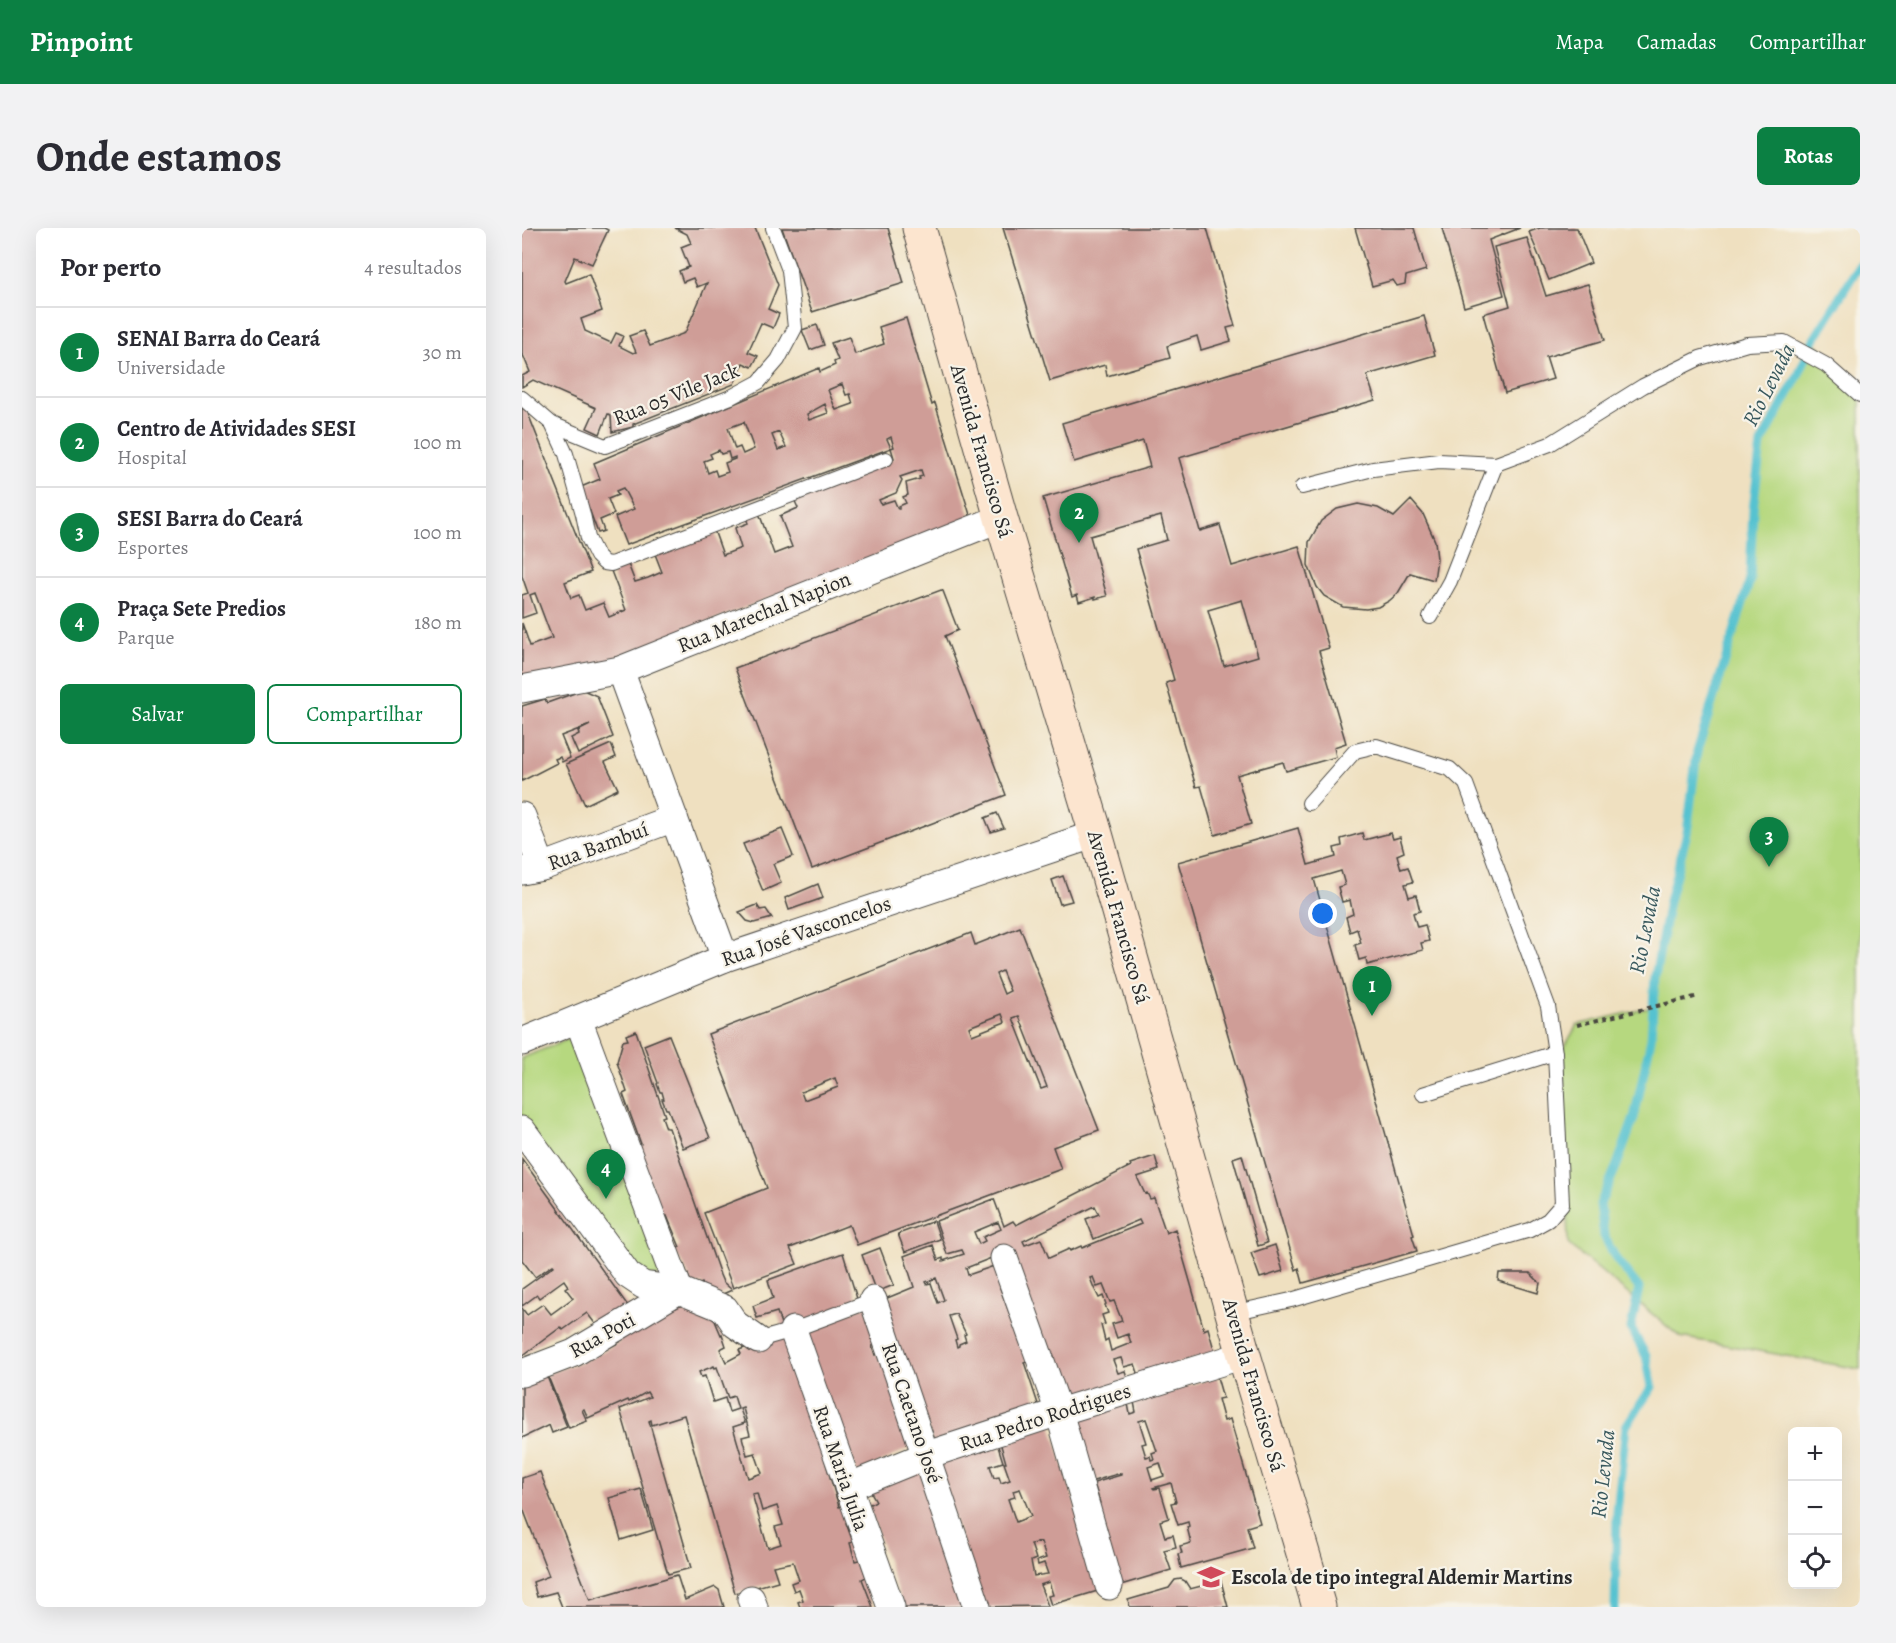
<!DOCTYPE html>
<html lang="pt">
<head>
<meta charset="utf-8">
<style>
	:root { --surface:#fff; --page:#f2f2f3; --text:#2b2b33; --muted:#7c7c81; --line:#e1e1e2; --accent:#0b8043 }
	body { margin:0; font-family:Alegreya,serif; background:var(--page); color:var(--text) }
	.controls { position:absolute; right:18px; bottom:18px; display:grid; overflow:hidden; border-radius:9px; box-shadow:0 6px 24px #0002 }
	.controls button { width:54px; height:54px; display:grid; place-items:center; padding:0; border:0; border-bottom:2px solid var(--line); background:var(--surface); color:var(--text); font:30px sans-serif }
	.you { position:absolute; left:801px; top:686px; width:21px; height:21px; margin:-15px; border:4px solid #fff; border-radius:50%; background:#1a73e8; box-shadow:0 0 0 9px #1a73e833 }
	.badge { display:grid; place-items:center; width:39px; height:39px; border-radius:50%; background:var(--accent); color:#fff; font-size:20px; font-weight:700 }
	.pin { position:absolute; translate:-50% -50px; filter:drop-shadow(0 2px 3px #0008) }
	.pin::after { content:''; position:absolute; top:32px; width:21px; height:18px; background:inherit; clip-path:polygon(0 0,100% 0,50% 100%) }
	.list { margin:0; padding:0; list-style:none }
	h2 { display:flex; justify-content:space-between; align-items:center; height:78px; margin:0; padding:0 24px; font-size:26px }
	h2 small { font-size:20px; font-weight:400; color:var(--muted) }
	.list li { display:grid; grid-template-columns:39px 1fr auto; gap:18px; align-items:center; box-sizing:border-box; height:90px; padding:0 24px; border-top:2px solid var(--line) }
	.list b { display:block; font-size:22px; white-space:nowrap }
	.list p { margin:0; font-size:20px; white-space:nowrap; color:var(--muted) }
	.list em { font-size:20px; font-style:normal; color:var(--muted) }
	.actions { display:flex; gap:12px; padding:18px 24px }
	.actions a { flex:1; padding:14px 0; border:2px solid var(--accent); border-radius:9px; text-align:center; font-size:21px; color:var(--accent) }
	.actions .main { background:var(--accent); color:#fff }
	.icon { flex:none; width:33px; height:33px; fill:none; stroke:currentColor; stroke-width:2; stroke-linecap:round; stroke-linejoin:round }
	.map { position:relative; flex:none; width:1338px; height:1379px; overflow:hidden; border-radius:9px }
	header { display:flex; align-items:center; gap:36px; box-sizing:border-box; height:84px; padding:0 30px; background:var(--accent); color:#fff }
	header strong { font-size:28px }
	nav { display:flex; gap:33px; margin-inline-start:auto; font-size:21px }
	.intro { display:flex; align-items:center; justify-content:space-between; box-sizing:border-box; height:144px; padding:0 36px }
	h1 { margin:0; font-size:42px }
	.button { padding:15px 27px; border-radius:9px; background:var(--accent); color:#fff; font-size:21px; font-weight:700 }
	main { display:flex; gap:36px; padding:0 36px }
	aside { flex:1; background:var(--surface); border-radius:9px; box-shadow:0 6px 24px #0002 }
	.map>svg:first-child { display:block }
	.green { fill:#b6d87f; stroke:#708255; stroke-width:1.5 }
	.lines { fill:none; stroke-linecap:round; stroke-linejoin:round }
	.stream { stroke:#56c2d0; stroke-width:9 }
	.building { fill:#cf9d97; fill-rule:evenodd }
	.service-casing { stroke:#484641; stroke-width:16 }
	.minor-casing { stroke:#484641; stroke-width:29 }
	.secondary-casing { stroke:#484641; stroke-width:35 }
	.path { stroke:#484641; stroke-width:4; stroke-dasharray:4.5 4.5; stroke-linecap:butt }
	.service { stroke:#fff; stroke-width:14 }
	.minor { stroke:#fff; stroke-width:27 }
	.secondary { stroke:#fce5cf; stroke-width:33 }
	.labels { text-anchor:middle; dominant-baseline:central; stroke-width:4.5; stroke-linejoin:round; paint-order:stroke }
	.street-label { font-size:21px; fill:#2b2b2b; stroke:#f7f3e8 }
	.poi-label { font-size:21px; font-weight:bold; fill:#2b2b2b; stroke:#f7f3e8; text-anchor:start }
	.water-label { font-size:22px; font-style:italic; fill:#38585d; stroke:#f7f3e8 }
</style>
</head>
<body>
<header>
<strong>Pinpoint</strong>
<nav><a>Mapa</a><a>Camadas</a><a>Compartilhar</a></nav>
</header>
<div class="intro"><h1>Onde estamos</h1><a class="button">Rotas</a></div>
<main>
<aside>
<h2>Por perto<small>4 resultados</small></h2>
<ul class="list">
<li><span class="badge">1</span><div><b>SENAI Barra do Ceará</b><p>Universidade</p></div><em>30 m</em></li>
<li><span class="badge">2</span><div><b>Centro de Atividades SESI</b><p>Hospital</p></div><em>100 m</em></li>
<li><span class="badge">3</span><div><b>SESI Barra do Ceará</b><p>Esportes</p></div><em>100 m</em></li>
<li><span class="badge">4</span><div><b>Praça Sete Predios</b><p>Parque</p></div><em>180 m</em></li>
</ul>
<div class="actions"><a class="main">Salvar</a><a>Compartilhar</a></div>
</aside>
<div class="map">
<svg width="1338" height="1379" viewBox="0 0 1338 1379">
	<rect width="100%" height="100%" fill="#f7f3e8"/>
	<filter id="ink" filterUnits="userSpaceOnUse"><feTurbulence type="fractalNoise" baseFrequency=".0167" numOctaves="2"/><feDisplacementMap in="SourceGraphic" scale="12" xChannelSelector="R" yChannelSelector="G"/><feConvolveMatrix kernelMatrix="1 2 1 2 8 2 1 2 1" color-interpolation-filters="sRGB"/></filter>
	<filter id="wash" filterUnits="userSpaceOnUse"><feTurbulence type="fractalNoise" baseFrequency=".008" numOctaves="4" result="noise"/><feDisplacementMap in="SourceGraphic" scale="24" xChannelSelector="R" yChannelSelector="G"/><feGaussianBlur stdDeviation="1.35" result="paint"/><feColorMatrix in="noise" values="0 0 0 0 0 0 0 0 0 0 0 0 0 0 0 0 0 1.4 0 .05"/><feComposite in="paint" operator="in"/></filter>
	<g filter="url(#wash)">
		<rect width="100%" height="100%" fill="#efe0c0"/>
		<g class="green">
			<path d="M1291,113L1338,157V1141L1158,1109L1046,1016L1041,822L1055,797L1131,779L1133,749L1147,673L1165,605L1175,524L1228,352L1231,282L1239,216L1276,148Z"/>
			<path d="M57,807L140,1047L113,1052L0,895V830Z"/>
		</g>
		<g class="lines">
			<path class="stream" d="M1093,1379L1095,1284L1104,1198L1130,1159L1124,1128L1109,1100L1117,1060L1094,1031L1082,1008L1078,976L1095,937L1112,890L1129,811L1133,749L1147,673L1165,605L1175,524L1228,352L1231,282L1239,216L1276,148L1291,113L1338,36"/>
		</g>
		<g id="blocks">
			<g class="building">
				<path d="M0,0H82L86,2L70,36L53,29L43,53L44,55L67,46L80,83L59,91L63,103L89,115L94,105L101,108L97,118L111,125L114,124L107,108L121,103L128,118L163,105L185,55L175,59L171,50L161,54L157,43L167,39L159,19L169,15L165,6L153,0H233L256,57L246,81L257,86L251,100L239,95L226,124L236,128L230,139L221,135L212,156L111,196V199L90,204L89,187L86,186L78,206L65,200L74,180L11,152L0,159V148L8,144L1,127L0,128Z"/>
				<path d="M260,0H366L382,55L290,84Z"/>
				<path d="M481,0H685L713,98L705,100L709,113L679,122L675,108L645,118L648,130L585,148L583,137L528,153Z"/>
				<path d="M833,0H892L904,42L884,48L883,56L875,58L871,52L850,58Z"/>
				<path d="M920,0H998L967,12L982,67L942,79Z"/>
				<path d="M1018,0H1055L1069,35L1027,52L1007,4Z"/>
				<path d="M1005,10L1024,68L1066,56L1083,112L1024,129L1031,151L983,165L961,86L988,78L972,19Z"/>
				<path d="M902,88L913,127L845,147L853,172L657,230L678,303L698,297L710,338L777,318L807,420L797,423L824,515L812,519L814,529L764,543L761,534L715,547L729,596L693,607L679,558L674,559L644,455L652,452L614,321L645,312L639,288L568,308L585,368L573,371V369L557,374L555,367L550,369L521,270L628,239L621,213L552,234L540,195ZM720,372L736,428L702,438L686,382Z"/>
				<path d="M384,90L410,177L413,175L449,290L58,445L0,452V395L8,418L30,410L13,365L8,367L14,385L0,390V367L6,365L0,348V180L3,178L69,344L43,354L49,370L57,367L63,382L81,375L87,389L104,382L89,343L106,336L113,354L126,350L140,344L133,326L192,302L201,327L219,320L213,300L226,295L224,290L237,285L252,326L270,319L258,288L276,280L272,271L372,230L369,220L372,219L369,209L365,211L369,220L104,317L93,289L112,281L101,260L94,263L96,267L86,271L92,286L78,292L82,303L76,305L59,259L78,251L72,235L297,140L298,144L313,137L312,134L316,132L309,115L327,109L333,126L362,116L357,99ZM320,156L324,167L328,166L331,176L314,182L306,162ZM303,176L306,185L287,192L285,186ZM222,194L232,221L221,226L218,219L213,221L206,200ZM257,204L264,219L256,222L250,207ZM197,222L199,226L206,224L208,231L213,229V231L203,235L206,244L195,248L193,242L186,245L182,233L190,230L188,226ZM399,242L401,248L397,249L398,251L384,255L386,267L381,269L384,275L377,278V281H376L372,272L359,276L357,272L374,265L380,252L378,249Z"/>
				<path d="M295,97L302,117L288,122L280,102Z"/>
				<path d="M889,272L901,286L913,313L915,331L912,352L888,345L876,365L867,373L856,379L844,381L821,379L802,368L795,359L786,337L787,314L799,293L815,281L836,276L856,280L872,289Z"/>
				<path d="M419,362L421,363L436,402L423,408L484,567L290,641L213,440Z"/>
				<path d="M61,462L75,468L91,509L56,526L49,510L57,506L56,503L68,497L39,508L48,530L40,534L38,529L33,531L35,535L0,553V478L23,471L25,475Z"/>
				<path d="M89,516L94,529L83,534L96,561L63,577L44,536Z"/>
				<path d="M475,585L482,600L469,604L463,590Z"/>
				<path d="M776,600L786,637L814,629L812,620L820,618L819,611L840,605L842,612L869,605L871,611L878,609L882,624L875,627L879,641L886,639L891,654L883,656L887,669L894,667L898,683L891,685L895,699L903,697L907,713L899,715L901,722L845,737L844,730L837,732L833,717L839,715L835,701L828,704L824,689L831,686L828,672L820,674L816,659L823,657L819,643L792,651L892,1007L890,1008L895,1023L781,1055L777,1040L774,1042L656,634Z"/>
				<path d="M260,601L271,628L251,636L259,655L241,663L221,616Z"/>
				<path d="M541,648L550,673L538,676L530,652Z"/>
				<path d="M296,656L301,670L267,682L263,670Z"/>
				<path d="M235,677L238,682L244,681L250,690L232,695L225,693L217,684Z"/>
				<path d="M498,699L577,902L531,919L539,941L335,1017L327,997L268,1020L275,1036L211,1060L182,985L245,960L186,806L449,705L453,717ZM480,743L488,763L482,766L474,746ZM480,786L483,794L450,807L447,799ZM497,788L525,859L519,861L491,790ZM313,850L316,859L282,872L279,864Z"/>
				<path d="M114,803L143,888L140,889L144,900H147L198,1047L201,1054L210,1062L187,1072L180,1055L171,1059L161,1035L151,1022L158,1019L145,988L140,990L115,918L119,916L101,866L105,864L95,834L101,813L106,812L104,807Z"/>
				<path d="M147,807L188,910L161,920L146,881H144L140,871H142L140,864H138L135,856L136,855L122,817Z"/>
				<path d="M720,927L745,1015L736,1018L711,930Z"/>
				<path d="M633,928L637,942L615,949L623,966L625,965L628,971L632,970L644,1005L653,1001L682,1102L686,1100L693,1125L617,1148L613,1136L602,1139L599,1130L591,1132L596,1145L603,1143L606,1152L540,1172L487,1023L444,1040L446,1047L472,1038L480,1059L478,1060L505,1133L502,1134L517,1179L411,1215L358,1073L392,1059L382,1028L411,1017L416,1032L421,1030V1033L442,1026L440,1022L425,1026L414,993L472,971L482,998L491,993L494,997L609,938L608,936ZM573,978L577,986L564,991L572,1011L617,992L619,996L560,1020L559,1018L548,1023L547,1021L527,1030L519,1011L503,1017L501,1013ZM476,994L479,1001L461,1009L463,1013L457,1016L452,1004ZM571,1049L575,1059L581,1057L588,1074L592,1073L600,1093L590,1096L595,1110L606,1106L609,1115L589,1123L586,1111L583,1113L579,1097L583,1096L580,1087L586,1085L583,1077L584,1076L581,1068L577,1070L572,1060L568,1050ZM414,1050L422,1072L416,1075L409,1055L405,1056L404,1054ZM434,1086L444,1106L442,1107L444,1113L437,1116V1118L435,1119L433,1112L435,1111L427,1088Z"/>
				<path d="M0,931L109,1082L78,1102L65,1085L41,1102L39,1099L0,1128V1080L5,1087L21,1076L29,1086L51,1070L43,1060L46,1058L42,1052L17,1070L15,1067L0,1078V1061L32,1038L31,1037L13,1049L0,1032Z"/>
				<path d="M412,993L418,1011L383,1024L376,1006Z"/>
				<path d="M753,1017L761,1043L738,1050L729,1025Z"/>
				<path d="M358,1020L372,1057L354,1064L340,1027Z"/>
				<path d="M321,1025L336,1074L261,1102L255,1084L235,1090L231,1078L251,1070L246,1052Z"/>
				<path d="M977,1045H1008L1018,1055L1016,1065L976,1053Z"/>
				<path d="M171,1072L193,1093L199,1107L200,1106L204,1118L198,1121L204,1134L219,1126L217,1122L268,1104L276,1143L317,1279L322,1278L327,1295H324L331,1314L328,1315L333,1333L338,1332L344,1349L340,1351L351,1379H278L276,1374L281,1372L277,1361L272,1363L269,1355L277,1352L271,1334L251,1338L256,1353L213,1365L162,1187L130,1197L129,1192L127,1193L169,1340L146,1346L98,1181L128,1169L125,1164L107,1174L106,1172L66,1190L62,1181L60,1182L65,1193L47,1200L25,1146L64,1132L98,1114L96,1110L152,1076L154,1080ZM192,1138L193,1140L195,1139L206,1170L212,1168L216,1181L207,1184L203,1170L191,1174L183,1148L179,1149L177,1144ZM221,1180L228,1207L220,1209L225,1227L233,1225L240,1245L226,1250L211,1199L223,1195L218,1181ZM235,1265L240,1283L255,1278L261,1297L253,1299L259,1316L246,1320L245,1317L230,1266Z"/>
				<path d="M345,1077L355,1117L350,1118L353,1127L360,1125L389,1219L336,1246L275,1103Z"/>
				<path d="M22,1141L45,1199L30,1205L27,1197L0,1210V1155Z"/>
				<path d="M695,1149L701,1170L696,1171L702,1193L708,1191L738,1295L725,1299L731,1320L659,1340L656,1326L660,1325L658,1318L669,1315L665,1299L667,1298L666,1294L656,1297L649,1275L654,1274L649,1255L631,1260L632,1261L638,1260L647,1290L638,1293L643,1309L651,1307L654,1319L642,1322L649,1342L592,1359L573,1277L578,1275L572,1255L599,1247V1245L568,1254L550,1192L606,1176L608,1186L614,1184L612,1174ZM624,1191L635,1223L630,1225L632,1231L629,1232L628,1228L624,1229L620,1216L624,1215L617,1193ZM638,1235L642,1248L630,1252L626,1239Z"/>
				<path d="M529,1196L579,1362L529,1377L526,1368L531,1367L527,1354L518,1357L526,1378L460,1379L414,1233L458,1217L460,1224L467,1221L466,1218L475,1215L481,1234L468,1238L472,1250L477,1249L479,1255L488,1252L482,1235H484L478,1214ZM498,1261L509,1288L494,1294L486,1271L493,1269L491,1263ZM519,1314L524,1330L515,1333L516,1337L522,1335L526,1346L512,1348L509,1333L514,1331L509,1316Z"/>
				<path d="M397,1239L445,1379H381L346,1277L354,1273L349,1264Z"/>
				<path d="M18,1244L68,1372L155,1347L163,1372L193,1359L197,1362L202,1379H40L34,1364L15,1369L11,1354L27,1348L0,1278V1250Z"/>
				<path d="M119,1261L131,1302L99,1312L87,1270Z"/>
				<path d="M659,1351L663,1353L668,1361L699,1353L706,1379H608L606,1372L647,1360L653,1352Z"/>
			</g>
		</g>
	</g>
	<g filter="url(#ink)">
		<use href="#blocks" fill-opacity="0" stroke="#484641" stroke-width="1.5"/>
		<g class="lines">
			<defs>
				<g id="service">
					<path d="M0,170L30,196L44,226L61,286L66,310L75,328L82,335L89,336L364,231"/>
					<path d="M30,196L83,218L209,169L237,154L256,132L273,100L267,42L251,0"/>
					<path d="M780,259L851,241L917,233L974,236L1028,216L1121,158L1178,130L1225,116L1262,114L1304,137L1338,167"/>
					<path d="M908,389L928,353L974,236"/>
					<path d="M901,866L1033,825"/>
					<path d="M710,1085L769,1072L1008,1002L1026,992L1040,976L1033,825L1026,778L944,556L928,541L854,518L833,523L787,575"/>
					<path d="M236,1112L271,1102L351,1072"/>
				</g>
				<g id="minor">
					<path d="M98,442L203,730"/>
					<path d="M0,461L98,442L479,290"/>
					<path d="M0,588L20,639"/>
					<path d="M0,643L20,639L152,590"/>
					<path d="M56,791L157,1062"/>
					<path d="M0,814L203,730L574,606"/>
					<path d="M0,902L106,1047L121,1057L157,1062L203,1081L213,1096L236,1112"/>
					<path d="M482,1030L537,1184L587,1358"/>
					<path d="M351,1072L455,1379"/>
					<path d="M271,1102L369,1379"/>
					<path d="M0,1145L52,1125L157,1062"/>
					<path d="M326,1259L405,1227L537,1184L722,1127"/>
					<path d="M229,1371L232,1379"/>
				</g>
				<path id="secondary" d="M397,0L479,290L574,606L722,1127L797,1379"/>
			</defs>
			<use href="#service" class="service-casing"/>
			<use href="#minor" class="minor-casing"/>
			<use href="#secondary" class="secondary-casing"/>
			<path class="path" d="M1055,797L1177,768"/>
			<use href="#service" class="service"/>
			<use href="#minor" class="minor"/>
			<use href="#secondary" class="secondary"/>
		</g>
	</g>
	<defs>
		<symbol id="school-bare" viewBox="-9 -9 18 18"><path d="M0-5L7-2L0 1L-7-2ZM-4 1L0 2.5L4 1V4Q0 6-4 4Z" fill="#d1495b" stroke="#f7f3e8" stroke-width="2.5" paint-order="stroke"/></symbol>
	</defs>
	<g fill-rule="evenodd">
		<use href="#school-bare" x="670" y="1330" width="38" height="38"/>
	</g>
	<g class="labels">
		<g class="street-label">
			<text transform="translate(154 166) rotate(-22)">Rua 05 Vile Jack</text>
			<text transform="translate(460 223) rotate(74)">Avenida Francisco Sá</text>
			<text transform="translate(242 384) rotate(-22)">Rua Marechal Napion</text>
			<text transform="translate(76 618) rotate(-20)">Rua Bambuí</text>
			<text transform="translate(597 689) rotate(74)">Avenida Francisco Sá</text>
			<text transform="translate(284 703) rotate(-19)">Rua José Vasconcelos</text>
			<text transform="translate(80 1107) rotate(-29)">Rua Poti</text>
			<text transform="translate(732 1157) rotate(74)">Avenida Francisco Sá</text>
			<text transform="translate(390 1185) rotate(71)">Rua Caetano José</text>
			<text transform="translate(523 1189) rotate(-18)">Rua Pedro Rodrigues</text>
			<text transform="translate(319 1240) rotate(71)">Rua Maria Julia</text>
		</g>
		<g class="poi-label">
			<text x="709" y="1349">Escola de tipo integral Aldemir Martins</text>
		</g>
		<g class="water-label">
			<text transform="translate(1247 157) rotate(-63)">Rio Levada</text>
			<text transform="translate(1123 702) rotate(-79)">Rio Levada</text>
			<text transform="translate(1081 1246) rotate(-84)">Rio Levada</text>
		</g>
	</g>
</svg>
<div class="controls">
<button>+</button>
<button>−</button>
<button><svg class="icon" aria-label="locate" viewBox="0 0 24 24"><circle cx="12" cy="12" r="6"/><path d="M12 2v4M12 18v4M2 12h4M18 12h4"/></svg></button>
</div>
<div class="you"></div>
<div class="pin badge" style="left:850px;top:788px">1</div>
<div class="pin badge" style="left:557px;top:315px">2</div>
<div class="pin badge" style="left:1247px;top:639px">3</div>
<div class="pin badge" style="left:84px;top:971px">4</div>
</div>
</main>
</body>
</html>
